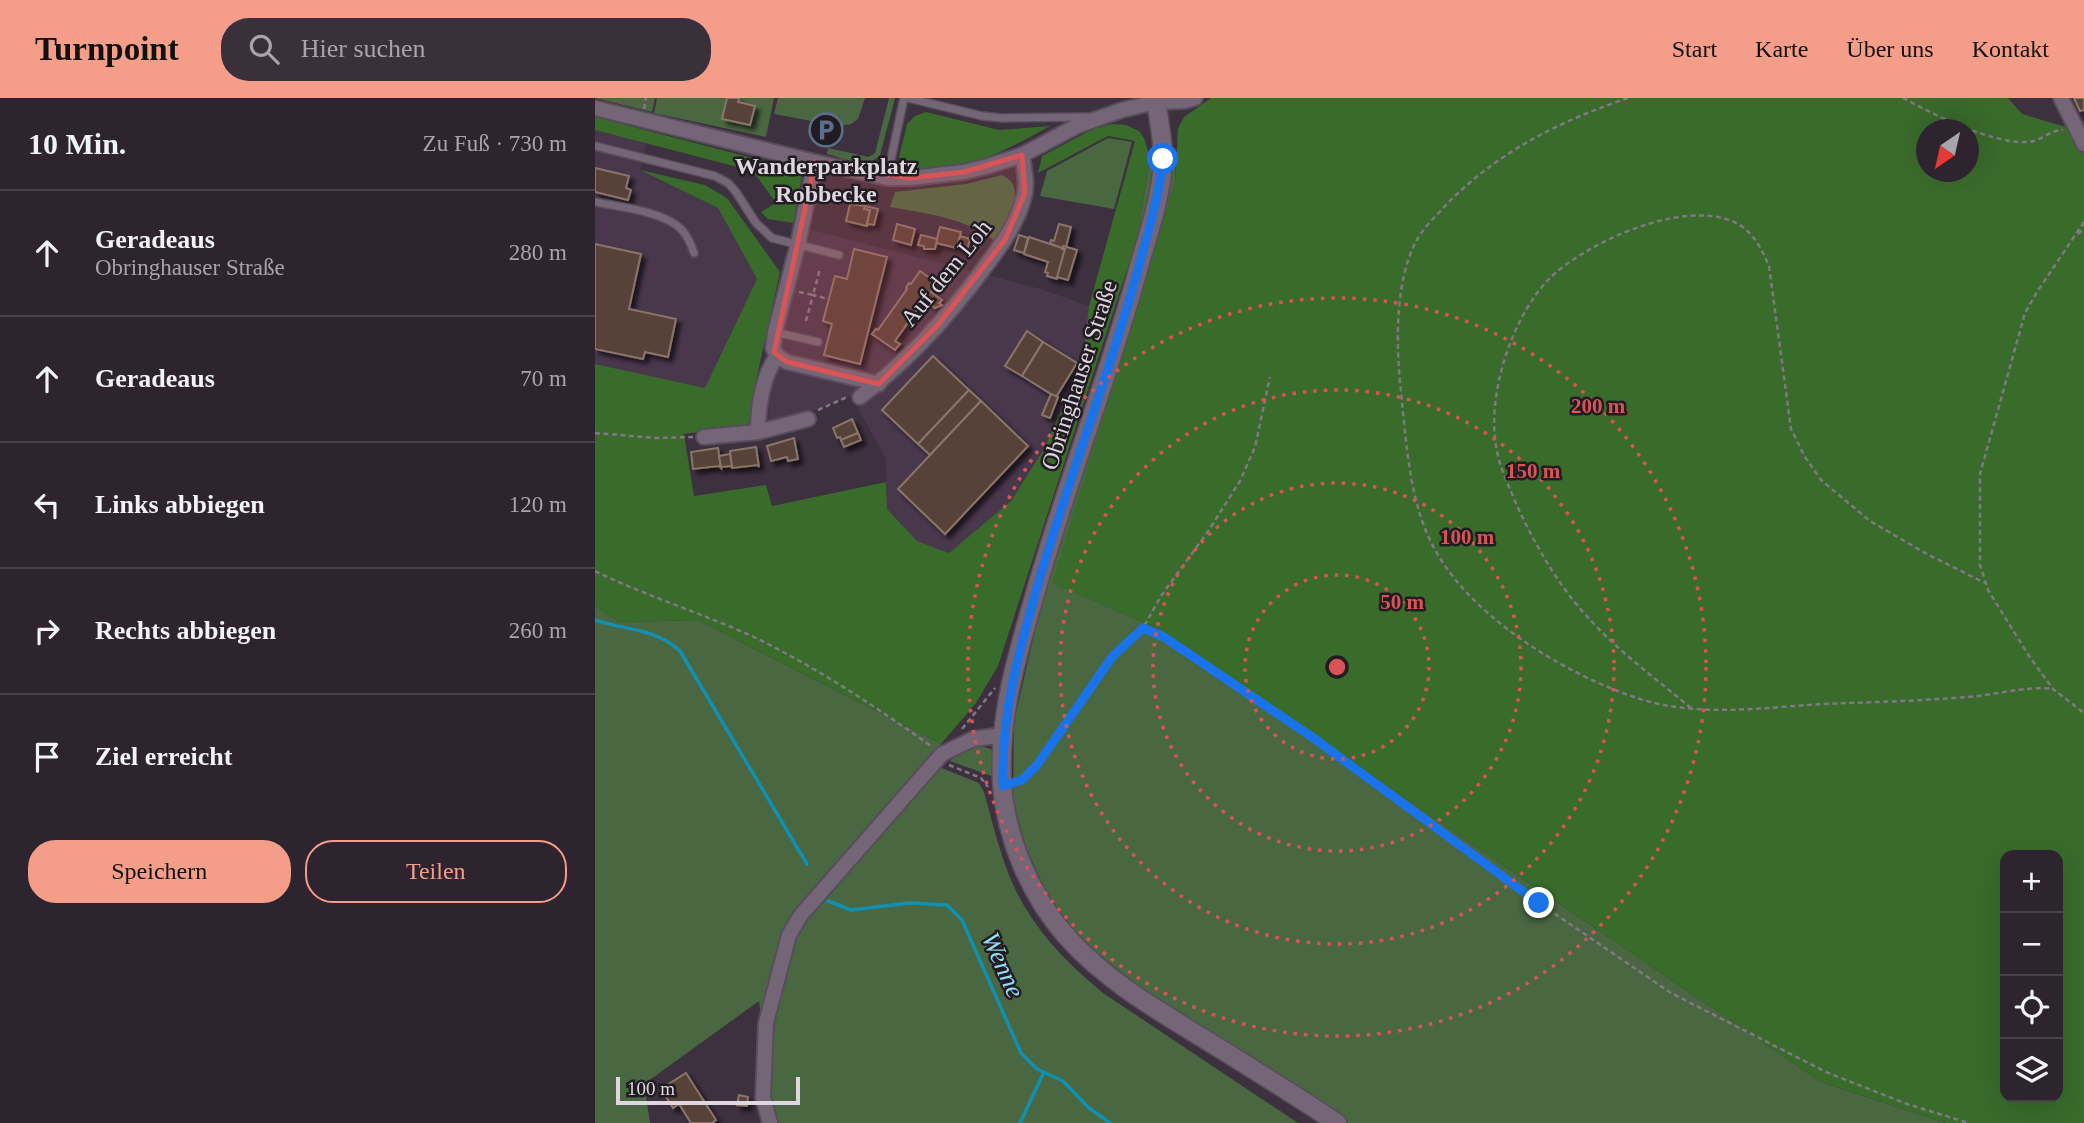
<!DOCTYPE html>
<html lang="de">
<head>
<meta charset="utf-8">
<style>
	:root { --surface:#2e242f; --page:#3a303b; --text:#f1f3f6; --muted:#a7a4aa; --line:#49414b; --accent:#f49e8a }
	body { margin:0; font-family:"Times New Roman",serif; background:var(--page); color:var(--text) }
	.controls { position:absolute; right:21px; bottom:21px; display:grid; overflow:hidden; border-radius:14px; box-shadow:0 7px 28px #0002 }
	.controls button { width:63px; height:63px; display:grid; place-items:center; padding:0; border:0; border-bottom:2px solid var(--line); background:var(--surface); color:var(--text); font:35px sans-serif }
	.compass { position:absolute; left:1321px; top:21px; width:63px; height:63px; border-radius:50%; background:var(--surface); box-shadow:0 7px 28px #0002; rotate:214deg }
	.scale { position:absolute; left:21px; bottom:18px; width:184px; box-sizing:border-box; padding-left:7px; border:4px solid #dfd7e0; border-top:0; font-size:19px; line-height:24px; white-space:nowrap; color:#dfd7e0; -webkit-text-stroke:5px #211b22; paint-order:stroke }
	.stop { position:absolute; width:21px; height:21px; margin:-16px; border:5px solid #1a73e8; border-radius:50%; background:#fff }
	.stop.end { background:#1a73e8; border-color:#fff; box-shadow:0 2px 7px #0008 }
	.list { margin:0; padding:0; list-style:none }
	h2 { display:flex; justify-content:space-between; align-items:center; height:91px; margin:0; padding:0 28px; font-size:30px }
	h2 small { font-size:23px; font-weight:400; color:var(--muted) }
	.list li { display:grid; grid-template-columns:46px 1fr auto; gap:21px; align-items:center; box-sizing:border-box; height:126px; padding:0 28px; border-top:2px solid var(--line) }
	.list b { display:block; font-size:26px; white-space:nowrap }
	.list p { margin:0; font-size:23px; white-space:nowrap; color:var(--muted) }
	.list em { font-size:23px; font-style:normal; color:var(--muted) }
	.actions { display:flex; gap:14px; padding:21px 28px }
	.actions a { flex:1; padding:16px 0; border:2px solid var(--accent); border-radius:28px; text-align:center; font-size:24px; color:var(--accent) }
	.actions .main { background:var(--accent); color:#111 }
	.icon { flex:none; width:38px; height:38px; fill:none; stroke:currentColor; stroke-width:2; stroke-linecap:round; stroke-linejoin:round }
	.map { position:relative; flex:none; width:1489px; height:1025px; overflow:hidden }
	header { display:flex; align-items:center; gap:42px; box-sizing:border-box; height:98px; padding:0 35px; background:var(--accent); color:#111 }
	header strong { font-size:33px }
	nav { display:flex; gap:38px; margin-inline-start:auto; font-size:24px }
	.search { width:490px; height:63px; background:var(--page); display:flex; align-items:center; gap:18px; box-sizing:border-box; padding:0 24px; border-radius:28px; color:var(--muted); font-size:26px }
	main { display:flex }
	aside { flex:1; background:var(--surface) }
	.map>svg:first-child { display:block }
	.built { fill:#49374c }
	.green { fill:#496841 }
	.forest { fill:#396b2b; fill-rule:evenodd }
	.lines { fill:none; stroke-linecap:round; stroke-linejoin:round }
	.stream { stroke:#1190b2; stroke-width:3.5 }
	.building { fill:#564239; stroke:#8a746a; stroke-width:2; filter:url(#shadow) }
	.service-casing { stroke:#584d5a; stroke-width:10 }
	.minor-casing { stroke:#584d5a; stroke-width:18 }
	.tertiary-casing { stroke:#584d5a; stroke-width:21 }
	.path { stroke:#827784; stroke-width:2.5; stroke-dasharray:5 3.5; stroke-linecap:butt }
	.service { stroke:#756677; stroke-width:7 }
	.minor { stroke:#756677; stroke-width:14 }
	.tertiary { stroke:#756677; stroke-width:18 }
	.route { stroke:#1a73e8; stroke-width:9 }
	.marked { fill:#d85456; fill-opacity:0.2; stroke:#d85456; stroke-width:5; stroke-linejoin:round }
	.ring { fill:none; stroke:#d85456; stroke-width:3.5; stroke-dasharray:3.5 7 }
	.labels { text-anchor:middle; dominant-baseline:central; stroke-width:5; stroke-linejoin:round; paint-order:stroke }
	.poi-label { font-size:24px; font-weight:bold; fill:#dfd7e0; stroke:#211b22 }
	.street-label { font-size:24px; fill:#dfd7e0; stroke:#211b22 }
	.water-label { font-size:26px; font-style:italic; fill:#93dffa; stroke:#211b22 }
	.centre { fill:#d85456; stroke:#211b22; stroke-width:3.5 }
	.ring-label { font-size:21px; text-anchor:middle; font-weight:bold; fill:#d85456; stroke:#211b22; stroke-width:5; stroke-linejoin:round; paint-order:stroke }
</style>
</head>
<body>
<header>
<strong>Turnpoint</strong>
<div class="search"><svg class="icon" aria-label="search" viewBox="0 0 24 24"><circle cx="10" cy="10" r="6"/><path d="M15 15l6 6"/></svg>Hier suchen</div>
<nav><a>Start</a><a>Karte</a><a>Über uns</a><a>Kontakt</a></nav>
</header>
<main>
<aside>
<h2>10 Min.<small>Zu Fuß · 730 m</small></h2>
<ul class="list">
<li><svg class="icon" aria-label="ahead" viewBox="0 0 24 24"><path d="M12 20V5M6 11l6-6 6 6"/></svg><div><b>Geradeaus</b><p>Obringhauser Straße</p></div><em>280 m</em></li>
<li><svg class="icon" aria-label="ahead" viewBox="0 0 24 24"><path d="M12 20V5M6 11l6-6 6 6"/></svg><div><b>Geradeaus</b></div><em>70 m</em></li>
<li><svg class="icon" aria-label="left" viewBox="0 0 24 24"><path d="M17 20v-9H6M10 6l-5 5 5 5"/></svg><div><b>Links abbiegen</b></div><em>120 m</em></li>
<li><svg class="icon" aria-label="right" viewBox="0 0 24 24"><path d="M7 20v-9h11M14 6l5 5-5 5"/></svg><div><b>Rechts abbiegen</b></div><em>260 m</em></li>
<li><svg class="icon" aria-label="arrive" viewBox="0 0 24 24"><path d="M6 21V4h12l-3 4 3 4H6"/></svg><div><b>Ziel erreicht</b></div></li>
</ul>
<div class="actions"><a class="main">Speichern</a><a>Teilen</a></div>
</aside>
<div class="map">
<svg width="1489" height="1025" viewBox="0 0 1489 1025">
	<defs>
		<filter id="shadow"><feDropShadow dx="4.5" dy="4.5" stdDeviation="2" flood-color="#0009"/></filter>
	</defs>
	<rect width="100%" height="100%" fill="#3d303f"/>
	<g class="built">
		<path d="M0,32L51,45L45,72L123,110L162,181L110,291L0,266Z"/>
		<path d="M216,132L446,191L494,208L487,265L449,351L416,403L354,455L322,443L292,411L291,361L256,298L201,319L173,325L175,292L189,226Z"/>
	</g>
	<g class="green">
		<path d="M0,0H60L57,14Z"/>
		<path d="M62,0H179L171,39L59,15Z"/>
		<path d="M183,0H270L263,21L256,26L243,28L179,16Z"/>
		<path d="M294,0H300L285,57C272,72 248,60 232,56L233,50L274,59L280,55Z"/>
		<path d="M513,40L537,44L519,111L445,98L452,73Z"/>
		<path d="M581,58L580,86L458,485L559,529L1226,984L1351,1025H753L549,892L489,845L453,798L430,747L418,702L419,624L451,484L542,141L555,59Z"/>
		<path d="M407,77C435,89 410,125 400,143C368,119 334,116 295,109L300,94L371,86Z"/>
		<path d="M0,508L25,524L103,522L346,646L213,806L219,812L344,669L384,685L389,694C400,733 409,776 431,811C451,844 478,870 508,895L703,1025H182L179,1019L164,903L49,986L55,1025H0Z"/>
		<path d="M381,647L396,651L399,657V679L355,663L364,655Z"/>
	</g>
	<g class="forest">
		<path d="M616,0H1413L1427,16L1471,29L1489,25V1025H1351L1226,984L559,529L457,485L580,86L583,30L589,19ZM1332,32H1374V74H1332ZM1410,757H1463V999H1410Z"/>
		<path d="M331,14L404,32L455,28C418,49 352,84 310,70L304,59L312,26L320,18Z"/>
		<path d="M0,19L208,73L198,125L173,121L166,114L181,105L158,73L0,32Z"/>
		<path d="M517,26L531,27L544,33L549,40L555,59L542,141L403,568L381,605L346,646L103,522L25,524L0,508V266L110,290L162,181L123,110L45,72L110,87L132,100L185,174L157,301L154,328L89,336L99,398L171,387L177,408L291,384L292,411L322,443L354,455L416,403L449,351L487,265L494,208L540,43L513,38L443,75L447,58L496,32Z"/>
	</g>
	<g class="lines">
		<g class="stream">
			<path d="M0,522C31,533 59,529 85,553L212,766"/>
			<path d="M233,803L256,812L315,805L352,807L367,822L426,955L442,971L468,983L494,1010L515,1025"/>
			<path d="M425,1025L449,974"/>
		</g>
	</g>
	<g class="building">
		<path d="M132,0H144L143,4L160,8L155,27L127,21Z"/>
		<path d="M1479,0H1489V12L1485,13Z"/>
		<path d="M0,70L34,78L31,90L36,92L33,102L0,94Z"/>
		<path d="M255,106L270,108L269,111L275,112L272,128L251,123Z"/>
		<path d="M270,108L283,111L279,127L272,126L275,112L269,111Z"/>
		<path d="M302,126L320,131L316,147L298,142Z"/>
		<path d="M464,126L476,129L471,149L467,151L455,145L456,142L459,143Z"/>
		<path d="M345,129L366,134L362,150L341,145Z"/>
		<path d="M326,137L342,141L340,151H329V148L323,147Z"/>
		<path d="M424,137L433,140L429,155L419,152Z"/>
		<path d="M365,138L375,141L372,152L362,150Z"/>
		<path d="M434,139L470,151L462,181L452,178L453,175L450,174L453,164L429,156Z"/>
		<path d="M0,146L46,156L34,211L81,221L73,259L50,254L48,261L0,251Z"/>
		<path d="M468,148L482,152L473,182L462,179L470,151H467Z"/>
		<path d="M259,151L292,159L265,266L229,257L237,226L228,223L240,178L252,181Z"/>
		<path d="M325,173L342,185L336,194L347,202L344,205L347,207L340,210L329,202L300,243L305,246L300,252L277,236L281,231L283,232L312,191L311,190L314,185L316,186Z"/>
		<path d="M432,233L448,244L427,278L410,268Z"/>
		<path d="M448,244L482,265L461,299L427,278Z"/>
		<path d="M338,258L374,292L323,346L287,312Z"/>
		<path d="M374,292L386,303L335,357L323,346Z"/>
		<path d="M456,296L463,299L455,320L447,317Z"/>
		<path d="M386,303L433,348L350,436L303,391Z"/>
		<path d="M257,321L263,335L246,342L245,339L242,340L238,330Z"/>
		<path d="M263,335L266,342L249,349L246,342Z"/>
		<path d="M199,340L203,361L193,363L192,359L176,363L172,348Z"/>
		<path d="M161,349L164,369L163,367L137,370L135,353Z"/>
		<path d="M123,350L126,370L124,368L98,371L96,354Z"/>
		<path d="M135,356L137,368L126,369L124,358Z"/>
		<path d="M91,975L121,1022L117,1025H96L84,1006L78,1010L66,991Z"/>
		<path d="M144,997L153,999L152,1008L142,1007Z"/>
	</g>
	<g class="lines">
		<defs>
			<g id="service">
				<path d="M313,0L387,18L407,20L497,19"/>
				<path d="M0,48L120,78L133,85L141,94L161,125L177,140L244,157"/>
				<path d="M292,80L309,0"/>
				<path d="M0,104C24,109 68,113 86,131C93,138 96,146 99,155"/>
				<path d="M180,234L223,244"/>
			</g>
			<g id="minor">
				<path d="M1466,0L1489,46"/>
				<path d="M0,10L220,64L292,80H315L369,74L393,68L427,57L482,28L527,12L561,4L589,3L600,0"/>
				<path d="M182,258L192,264L284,286"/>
				<path d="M265,299C312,264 352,220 387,173C404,150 422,127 429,99C433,86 429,70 427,57"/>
				<path d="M163,334C163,308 167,280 182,258L178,250L180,234L203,146L220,64"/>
				<path d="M109,339L163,334L213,321"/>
				<path d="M175,1025L168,999L171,925L194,837L206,817L347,656L378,641L408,637"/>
			</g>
			<path id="tertiary" d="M561,0C563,20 568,40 568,60C567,98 553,136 543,172C513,281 471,387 440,496C422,558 403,620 407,686C411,741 436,799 473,840C510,881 557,909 603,937C650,966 697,995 742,1025"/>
		</defs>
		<use href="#service" class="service-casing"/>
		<use href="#minor" class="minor-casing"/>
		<use href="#tertiary" class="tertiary-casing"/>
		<g class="path">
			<path d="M1033,0C965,23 902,54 851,107C842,117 830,128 823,140C799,181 801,249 806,294C811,342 814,398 835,442C870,516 968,576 1045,601C1103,619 1167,610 1226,606C1278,604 1331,603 1383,598C1408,595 1433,588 1458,591"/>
			<path d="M1308,0C1340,17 1396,46 1433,44C1446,43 1455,32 1468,32"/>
			<path d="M49,11L51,0"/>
			<path d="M1489,124L1442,194L1430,215L1385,376V467L1393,492L1434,558L1458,591L1489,615"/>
			<path d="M1483,136L1489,131"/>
			<path d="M204,194L218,197L225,171"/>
			<path d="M211,223L218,197L233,201"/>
			<path d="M223,312L252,299"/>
			<path d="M0,335L61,340L98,339"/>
			<path d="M0,473C53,499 110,516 163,541C224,571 281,609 336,648"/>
			<path d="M548,530L569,539L717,639L944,805L1076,895L1231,974L1312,1006L1374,1025"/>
			<path d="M1096,610C1060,580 1020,551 989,515C961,484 940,446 922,408C914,388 904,369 901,348C892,296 917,219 954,181C991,144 1093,98 1143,126C1159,135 1167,152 1174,168L1196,331L1210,359L1226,382L1275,423L1330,455L1390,485"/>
			<path d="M367,631L400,590"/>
			<path d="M354,667L386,680L393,689"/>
			<path d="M421,683L427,682L442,667L517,559L548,530L566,498L614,432L645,383L660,349L675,279"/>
		</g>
		<use href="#service" class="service"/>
		<use href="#minor" class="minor"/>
		<use href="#tertiary" class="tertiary"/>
	</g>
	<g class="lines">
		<path class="route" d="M568,61C564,100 552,137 542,175C513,281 472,384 442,490C423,556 406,618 408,688L427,682L442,667L517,559L548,530L569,539L717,639L944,805"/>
	</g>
	<path class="marked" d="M427,57L430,95L410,142L342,228L284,286L192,264L179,254L220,64L315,80L369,74Z"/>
	<g class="ring">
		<circle cx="742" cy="569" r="92"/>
		<circle cx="742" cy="569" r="184"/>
		<circle cx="742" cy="569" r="277"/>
		<circle cx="742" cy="569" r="369"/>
	</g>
	<defs>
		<symbol id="parking-ring" viewBox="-11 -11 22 22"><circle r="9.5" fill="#211b22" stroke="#5c6f8a" stroke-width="1.5"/><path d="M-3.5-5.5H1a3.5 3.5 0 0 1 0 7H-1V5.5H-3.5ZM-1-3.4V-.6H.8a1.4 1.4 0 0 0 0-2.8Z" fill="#5c6f8a"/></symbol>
	</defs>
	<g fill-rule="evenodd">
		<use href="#parking-ring" x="212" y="13" width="38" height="38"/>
	</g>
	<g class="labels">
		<g class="poi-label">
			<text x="231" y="68">Wanderparkplatz<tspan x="231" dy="28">Robbecke</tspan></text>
		</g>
		<g class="street-label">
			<text transform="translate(351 175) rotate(-51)">Auf dem Loh</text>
			<text transform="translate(484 277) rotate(-72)">Obringhauser Straße</text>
		</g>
		<g class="water-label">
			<text transform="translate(408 867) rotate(66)">Wenne</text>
		</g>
	</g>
	<circle cx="742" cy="569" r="10" class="centre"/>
	<g class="ring-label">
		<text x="1003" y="315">200 m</text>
		<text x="938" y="380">150 m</text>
		<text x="872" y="446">100 m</text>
		<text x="807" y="511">50 m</text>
	</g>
</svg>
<div class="controls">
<button>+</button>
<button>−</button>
<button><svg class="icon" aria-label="locate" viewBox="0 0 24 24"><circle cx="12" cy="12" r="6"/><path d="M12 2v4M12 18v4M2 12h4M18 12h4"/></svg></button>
<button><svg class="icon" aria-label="layers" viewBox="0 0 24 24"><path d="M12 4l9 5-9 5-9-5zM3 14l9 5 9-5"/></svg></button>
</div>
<svg class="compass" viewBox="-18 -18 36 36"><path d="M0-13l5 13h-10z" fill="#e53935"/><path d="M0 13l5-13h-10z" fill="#a7a4aa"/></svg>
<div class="scale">100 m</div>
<div class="stop" style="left:568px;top:61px"></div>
<div class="stop end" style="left:944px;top:805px"></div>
</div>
</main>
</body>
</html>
